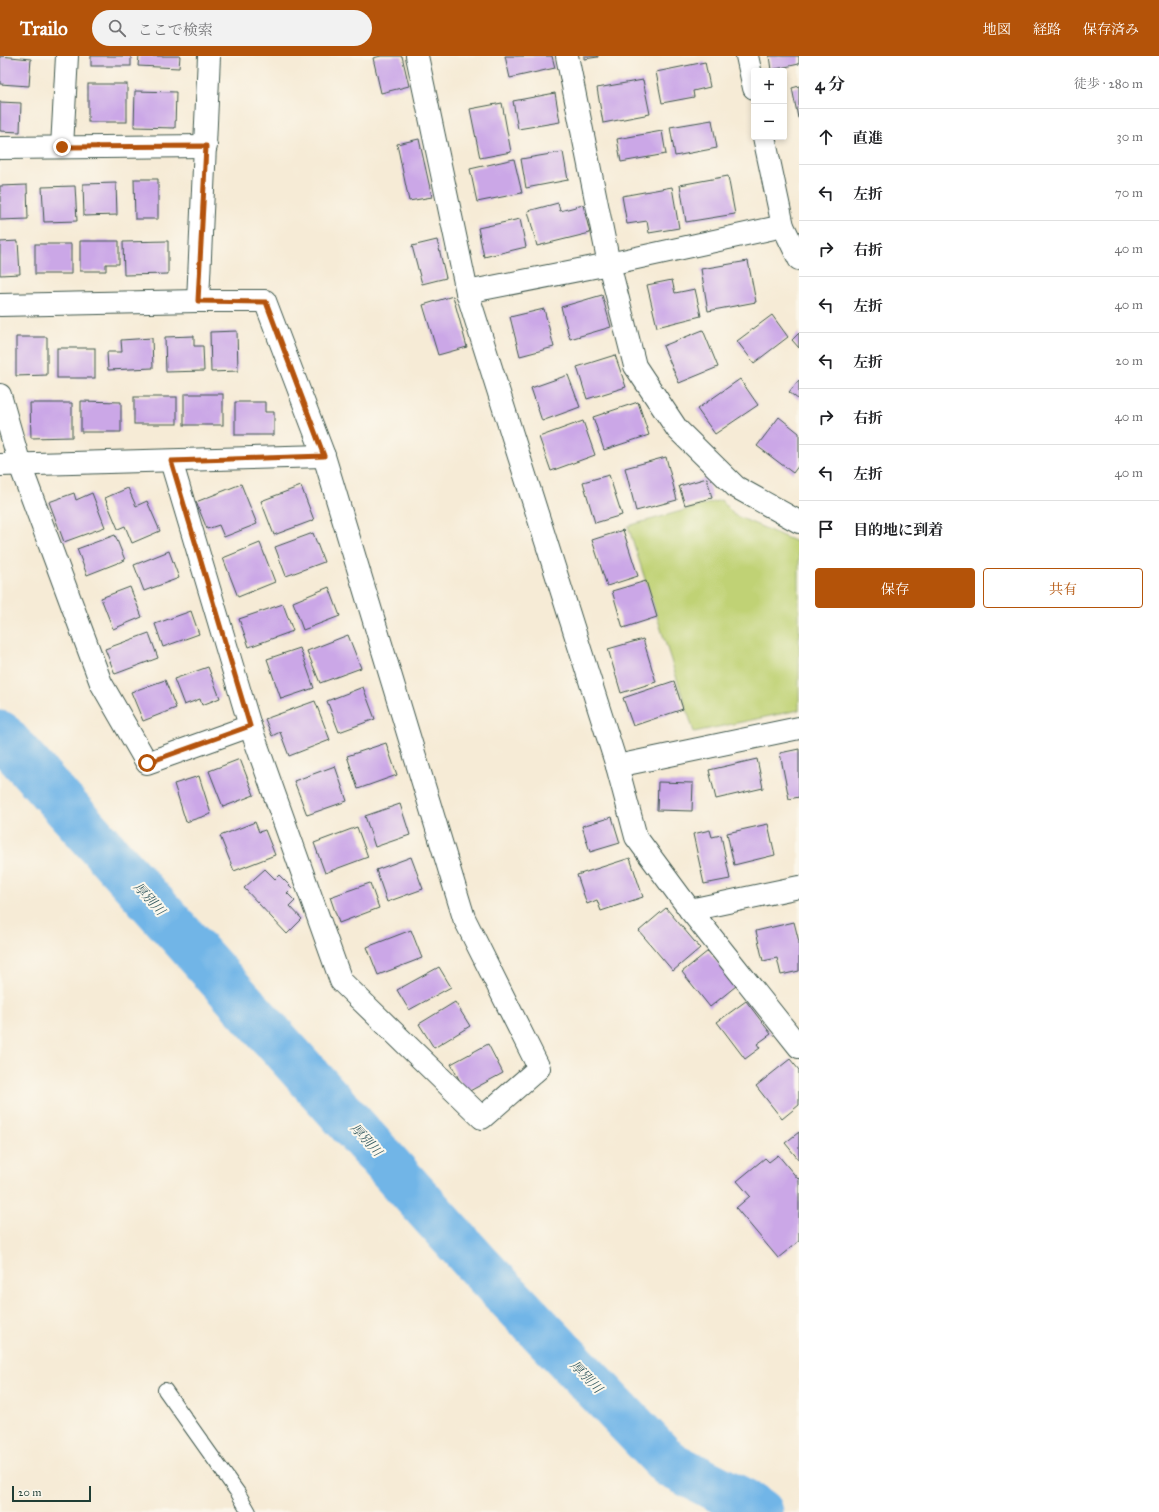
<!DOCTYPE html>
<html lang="ja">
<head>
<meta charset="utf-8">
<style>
	:root { --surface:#fff; --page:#f2f2f2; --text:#202124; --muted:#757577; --line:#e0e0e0; --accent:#b45309 }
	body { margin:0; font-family:"IM FELL Great Primer","Noto Serif JP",serif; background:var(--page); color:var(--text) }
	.controls { position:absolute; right:12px; top:12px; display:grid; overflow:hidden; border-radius:4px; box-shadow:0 2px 6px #0003 }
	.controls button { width:36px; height:36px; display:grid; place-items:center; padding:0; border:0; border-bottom:1px solid var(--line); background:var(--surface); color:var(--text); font:20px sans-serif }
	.scale { position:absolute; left:12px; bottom:10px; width:79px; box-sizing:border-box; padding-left:4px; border:2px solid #1f3d34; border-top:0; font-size:11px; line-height:14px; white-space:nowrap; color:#1f3d34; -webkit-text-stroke:3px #fbf7ec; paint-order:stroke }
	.stop { position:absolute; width:12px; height:12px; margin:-9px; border:3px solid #b45309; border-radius:50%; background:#fff }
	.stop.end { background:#b45309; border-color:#fff; box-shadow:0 1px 4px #0008 }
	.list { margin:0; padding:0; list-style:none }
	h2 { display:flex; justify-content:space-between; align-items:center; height:52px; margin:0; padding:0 16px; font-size:17px }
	h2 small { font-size:13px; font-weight:400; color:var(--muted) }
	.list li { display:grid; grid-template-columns:26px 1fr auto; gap:12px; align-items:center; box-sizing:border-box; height:56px; padding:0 16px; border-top:1px solid var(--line) }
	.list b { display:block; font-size:15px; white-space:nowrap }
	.list em { font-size:13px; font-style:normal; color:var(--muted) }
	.actions { display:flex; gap:8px; padding:12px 16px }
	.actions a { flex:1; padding:9px 0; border:1px solid var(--accent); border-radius:4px; text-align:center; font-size:14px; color:var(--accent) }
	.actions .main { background:var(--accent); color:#fff }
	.icon { flex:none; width:22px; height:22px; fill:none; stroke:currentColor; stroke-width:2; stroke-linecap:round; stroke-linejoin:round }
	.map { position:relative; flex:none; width:799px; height:1456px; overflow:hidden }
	header { display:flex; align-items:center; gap:24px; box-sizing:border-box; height:56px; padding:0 20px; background:var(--accent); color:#fff }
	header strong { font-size:19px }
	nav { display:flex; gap:22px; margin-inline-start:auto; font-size:14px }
	.search { width:280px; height:36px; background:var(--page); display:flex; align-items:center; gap:10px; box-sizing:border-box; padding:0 14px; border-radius:22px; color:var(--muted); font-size:15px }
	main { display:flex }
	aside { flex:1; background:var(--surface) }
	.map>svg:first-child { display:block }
	.green { fill:#c0d275; stroke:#708854 }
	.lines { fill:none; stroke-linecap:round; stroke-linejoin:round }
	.river { stroke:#71b5e7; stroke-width:47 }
	.building { fill:#cba7e7 }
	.lane-casing { stroke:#3f574c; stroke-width:16 }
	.street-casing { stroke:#3f574c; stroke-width:24 }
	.secondary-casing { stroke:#3f574c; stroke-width:24 }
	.lane { stroke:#fff; stroke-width:14 }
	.street { stroke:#fff; stroke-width:22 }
	.secondary { stroke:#fff; stroke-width:22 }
	.route { stroke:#b45309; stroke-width:5 }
	.labels { text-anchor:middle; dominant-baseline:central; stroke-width:4; stroke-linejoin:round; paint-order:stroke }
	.water-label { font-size:13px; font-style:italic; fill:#345b61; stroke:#fbf7ec }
</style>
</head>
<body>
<header>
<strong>Trailo</strong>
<div class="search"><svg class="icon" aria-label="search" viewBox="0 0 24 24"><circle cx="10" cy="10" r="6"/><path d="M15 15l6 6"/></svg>ここで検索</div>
<nav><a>地図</a><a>経路</a><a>保存済み</a></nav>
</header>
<main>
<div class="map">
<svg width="799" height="1456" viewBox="0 0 799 1456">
	<rect width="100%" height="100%" fill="#fbf7ec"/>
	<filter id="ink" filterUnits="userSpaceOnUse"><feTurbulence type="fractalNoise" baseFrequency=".025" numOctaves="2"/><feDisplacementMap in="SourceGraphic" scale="8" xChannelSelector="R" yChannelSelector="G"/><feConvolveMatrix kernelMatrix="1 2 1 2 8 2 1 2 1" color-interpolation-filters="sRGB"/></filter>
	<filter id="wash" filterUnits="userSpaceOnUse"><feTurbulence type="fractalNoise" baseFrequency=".012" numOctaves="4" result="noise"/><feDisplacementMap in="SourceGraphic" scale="16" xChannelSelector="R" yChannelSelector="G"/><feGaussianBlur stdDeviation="0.9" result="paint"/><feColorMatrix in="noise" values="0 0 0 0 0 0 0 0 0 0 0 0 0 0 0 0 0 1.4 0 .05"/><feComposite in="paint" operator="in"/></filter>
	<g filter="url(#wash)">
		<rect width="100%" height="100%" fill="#f6ebd6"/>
		<path class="green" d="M721,444L734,459L799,487V654L694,676L628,470Z"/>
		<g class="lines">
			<path class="river" d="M0,678L478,1209L669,1408L750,1449L760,1456"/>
		</g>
		<g id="blocks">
			<g class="building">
				<path d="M0,0L31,3L29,30L0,28Z"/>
				<rect x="91" y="0" width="40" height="10"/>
				<path d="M139,0H180L179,12L138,10Z"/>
				<path d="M381,0H402L409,30L381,37L373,2Z"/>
				<path d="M505,0H552L555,12L510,22Z"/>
				<path d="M584,0H598V1L584,3Z"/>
				<path d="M769,0H799V8L771,14Z"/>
				<path d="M705,6L710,31L693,35L694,41L662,47L656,16Z"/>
				<path d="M643,24L650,58L603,67L597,32Z"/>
				<rect x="88" y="28" width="39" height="38"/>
				<path d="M799,30V62H798L792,32Z"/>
				<path d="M135,35L176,36L175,72L134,71Z"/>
				<path d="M555,37L560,66L518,73L513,45Z"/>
				<path d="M0,46L21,47L20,76L0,75Z"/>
				<path d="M502,47L511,96L480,102L470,53Z"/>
				<path d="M712,64L717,92L675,100L670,71Z"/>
				<path d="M662,75L666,98L621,106L617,83Z"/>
				<path d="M419,83L432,141L409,145L397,88Z"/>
				<path d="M563,96L568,124L526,132L521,103Z"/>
				<path d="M514,103L522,137L477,146L470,113Z"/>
				<path d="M728,120L735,158L686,166L680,129Z"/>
				<path d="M134,123H158V163H135Z"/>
				<path d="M116,127L117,159L84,160L83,128Z"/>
				<path d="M27,129L28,163L0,164V130Z"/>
				<path d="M75,130L77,165L44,166L42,131Z"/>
				<path d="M672,131L679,172L649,177L647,165L627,168L622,140Z"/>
				<path d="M558,147L560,155L583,149L590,177L537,190L528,155Z"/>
				<path d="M520,163L526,191L484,201L478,172Z"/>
				<path d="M437,184L446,222L422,228L412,190Z"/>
				<path d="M18,185L20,218L0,219V186Z"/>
				<path d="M80,185H119V208H106V215H80Z"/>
				<path d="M168,185V218L124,219L123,186Z"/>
				<rect x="35" y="188" width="36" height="30"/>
				<path d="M748,205L756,246L708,255L701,213Z"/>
				<path d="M672,224L675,237L695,233L701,260L657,271L647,229Z"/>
				<path d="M602,239L611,271L570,283L561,251Z"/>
				<path d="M453,240L467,291L438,299L423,249Z"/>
				<path d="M544,253L554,291L520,300L510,261Z"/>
				<path d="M772,259L788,281L754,307L737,285Z"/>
				<path d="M703,274L718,311L679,327L663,290Z"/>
				<path d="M237,275L238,315L211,316L210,276Z"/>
				<path d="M799,277V292L792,284Z"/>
				<path d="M194,280V290H203L204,315L166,316L165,281Z"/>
				<path d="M16,281H47V319L16,320Z"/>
				<path d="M152,282L153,312L108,314L107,296H122L121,284Z"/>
				<rect x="57" y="292" width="38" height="30"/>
				<path d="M615,299L626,331L587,343L577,311Z"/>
				<path d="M568,319L580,351L542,365L531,332Z"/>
				<path d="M740,323L758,349L715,378L697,353Z"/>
				<path d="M799,324V344L789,336Z"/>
				<rect x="184" y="338" width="39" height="31"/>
				<rect x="134" y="341" width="43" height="27"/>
				<path d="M81,345L121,346V376H81Z"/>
				<path d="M235,346H265V356H274V379H235Z"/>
				<path d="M638,346L649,379L604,394L593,361Z"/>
				<path d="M30,347H72V381L31,382Z"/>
				<path d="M779,361L799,377V409L793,417L757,390Z"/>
				<path d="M583,365L595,399L551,415L539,381Z"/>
				<path d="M666,401L677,444L636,455L625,412Z"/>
				<path d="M609,419L622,459L595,467L583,426Z"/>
				<path d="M707,422L712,442L685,449L679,430Z"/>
				<path d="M241,428L257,468L224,481L219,469L207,473L196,446Z"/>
				<path d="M301,430L314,464L274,479L261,445Z"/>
				<path d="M128,432L136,450L147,445L160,475L132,487L125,470L118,473L105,442Z"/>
				<path d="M74,437L76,444L92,437L105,471L64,486L49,446Z"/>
				<path d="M623,474L638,520L607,530L592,484Z"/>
				<path d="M313,477L324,506L286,520L275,491Z"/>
				<path d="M115,479L125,504L87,519L77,493Z"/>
				<path d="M260,487L275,526L238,541L223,502Z"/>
				<path d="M169,495L179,522L144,535L134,509Z"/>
				<path d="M646,525L657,561L623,572L612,535Z"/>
				<path d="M130,531L142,561L113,573L101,542Z"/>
				<path d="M329,531L340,560L303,574L293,546Z"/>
				<path d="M283,548L293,575L249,591L239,563Z"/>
				<path d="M191,555L199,578L163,591L155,568Z"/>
				<path d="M149,577L158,602L115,618L105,593Z"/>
				<path d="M348,579L361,612L320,627L307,595Z"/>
				<path d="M643,583L656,626L621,637L608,593Z"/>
				<path d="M300,592L314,632L281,643L267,603Z"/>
				<path d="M208,611L220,642L202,649L200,643L184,649L174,623Z"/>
				<path d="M165,624L176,652L143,665L131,636Z"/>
				<path d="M674,625L683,653L633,670L623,642Z"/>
				<path d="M363,631L375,663L339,676L327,645Z"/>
				<path d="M315,645L330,684L289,700L280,676L272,680L265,663Z"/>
				<path d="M386,687L397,719L358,733L347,700Z"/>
				<path d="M799,693V741L789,743L780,697Z"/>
				<path d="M240,703L254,739L223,751L209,715Z"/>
				<path d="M757,703L763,732L716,743L709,714Z"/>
				<path d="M335,710L347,745L307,759L294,725Z"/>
				<path d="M199,720L211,758L186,766L174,728Z"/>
				<path d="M658,726L693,727L692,755L657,754Z"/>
				<path d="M400,748L410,779L375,791L365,760Z"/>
				<path d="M612,761L620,787L590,796L582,770Z"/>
				<path d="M255,766L259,776L265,774L275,799L234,815L220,780Z"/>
				<path d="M768,768L775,799L734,809L727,777Z"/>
				<path d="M357,771L368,801L325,817L314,787Z"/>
				<path d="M710,774L712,781L721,779L730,823L704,828L693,778Z"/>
				<path d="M411,801L423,833L387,846L376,814Z"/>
				<path d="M630,802L643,841L601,855L597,844L587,848L577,819Z"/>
				<path d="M265,813L275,823L279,819L292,832L287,837L295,845L290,850L302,863L287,878L244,832Z"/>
				<path d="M370,827L379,852L339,867L330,841Z"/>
				<path d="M666,852L700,892L673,915L639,875Z"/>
				<path d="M794,866L799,886V915L781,919L777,902L763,905L756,875Z"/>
				<path d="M411,874L422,902L378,919L367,891Z"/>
				<path d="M708,895L736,930L710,951L682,916Z"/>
				<path d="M439,911L451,931L409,954L397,934Z"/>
				<path d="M746,945L771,978L757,988L760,992L745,1003L717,966Z"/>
				<path d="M455,946L470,970L434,992L419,968Z"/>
				<path d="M488,988L503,1017L466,1037L451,1008Z"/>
				<path d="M790,1003L799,1014V1049L782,1063L756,1030Z"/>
				<path d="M799,1076V1104L785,1087Z"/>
				<path d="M778,1099L798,1123L799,1122V1185L778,1202L736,1152L750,1140L737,1125L765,1102L769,1106Z"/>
			</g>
		</g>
	</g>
	<g filter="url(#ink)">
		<use href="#blocks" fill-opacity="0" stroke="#3f574c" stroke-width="1"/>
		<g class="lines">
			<defs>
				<path id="lane" d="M165,1334L238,1437L249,1456"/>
				<g id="street">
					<path d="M417,0L467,236L617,710L636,781L690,854L799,991"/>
					<path d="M567,0L609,208L635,310L677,373L736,431L799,466"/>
					<path d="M62,91L67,0"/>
					<path d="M0,92L206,90"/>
					<path d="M467,236L609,208L783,170"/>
					<path d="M198,245L209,0"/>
					<path d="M0,249L198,245H265L324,400L464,862L539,1012L482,1062L341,925L250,670L171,405"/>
					<path d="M0,339L20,409L101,627L147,707L250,670"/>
					<path d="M0,409L324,400"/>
					<path d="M617,710L799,672"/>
					<path d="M690,854L799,831"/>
				</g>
				<g id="secondary">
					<path d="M747,0L754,32"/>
					<path d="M764,81L783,170L799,203"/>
				</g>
			</defs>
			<use href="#lane" class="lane-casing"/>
			<use href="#street" class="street-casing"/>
			<use href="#secondary" class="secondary-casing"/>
			<use href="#lane" class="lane"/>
			<use href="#street" class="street"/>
			<use href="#secondary" class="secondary"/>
		</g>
	</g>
	<g class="lines" filter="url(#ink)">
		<path class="route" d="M62,91L206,90L198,245L266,246L324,400L171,405L250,670L147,707"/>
	</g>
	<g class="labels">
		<g class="water-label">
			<text transform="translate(149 843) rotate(48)">厚別川</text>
			<text transform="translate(366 1084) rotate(48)">厚別川</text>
			<text transform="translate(586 1321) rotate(46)">厚別川</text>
		</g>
	</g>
</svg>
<div class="controls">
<button>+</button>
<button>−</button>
</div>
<div class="scale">20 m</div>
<div class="stop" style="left:147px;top:707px"></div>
<div class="stop end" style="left:62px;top:91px"></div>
</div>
<aside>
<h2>4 分<small>徒歩 · 280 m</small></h2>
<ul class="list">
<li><svg class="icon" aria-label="ahead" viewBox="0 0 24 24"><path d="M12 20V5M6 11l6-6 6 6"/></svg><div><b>直進</b></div><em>30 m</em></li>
<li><svg class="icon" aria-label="left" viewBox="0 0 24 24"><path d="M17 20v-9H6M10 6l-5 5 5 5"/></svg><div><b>左折</b></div><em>70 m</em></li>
<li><svg class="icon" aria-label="right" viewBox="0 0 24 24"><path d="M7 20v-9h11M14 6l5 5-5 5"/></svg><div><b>右折</b></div><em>40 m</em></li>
<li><svg class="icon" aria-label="left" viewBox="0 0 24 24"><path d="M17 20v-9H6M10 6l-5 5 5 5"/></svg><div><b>左折</b></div><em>40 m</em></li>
<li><svg class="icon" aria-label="left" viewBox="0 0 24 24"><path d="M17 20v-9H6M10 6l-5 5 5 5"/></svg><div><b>左折</b></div><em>20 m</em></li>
<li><svg class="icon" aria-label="right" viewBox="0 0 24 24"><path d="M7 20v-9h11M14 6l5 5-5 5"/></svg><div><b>右折</b></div><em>40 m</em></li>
<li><svg class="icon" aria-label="left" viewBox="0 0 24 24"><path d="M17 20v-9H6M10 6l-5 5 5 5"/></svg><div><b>左折</b></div><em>40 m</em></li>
<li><svg class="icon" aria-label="arrive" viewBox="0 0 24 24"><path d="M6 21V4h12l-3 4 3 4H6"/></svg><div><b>目的地に到着</b></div></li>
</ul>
<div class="actions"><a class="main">保存</a><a>共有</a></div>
</aside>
</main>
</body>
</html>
